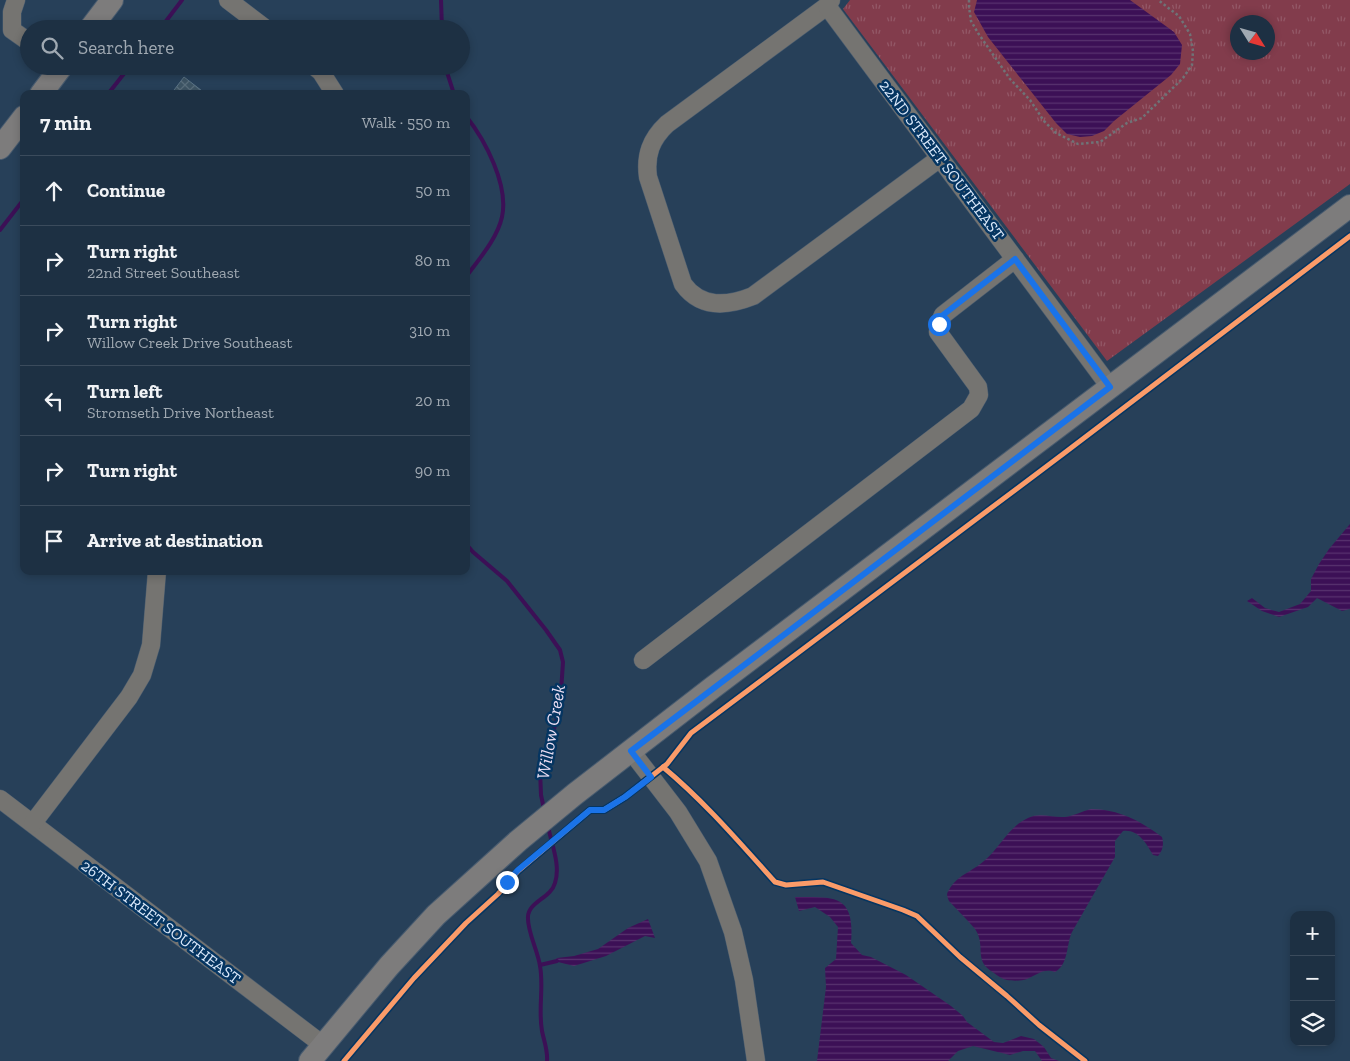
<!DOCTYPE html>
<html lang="en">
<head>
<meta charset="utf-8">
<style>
	:root { --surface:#1d3043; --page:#2a3c4e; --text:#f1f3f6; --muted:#a0a9b2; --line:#3b4b5c }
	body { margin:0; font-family:"Zilla Slab",serif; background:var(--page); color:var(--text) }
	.controls { position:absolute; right:15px; bottom:15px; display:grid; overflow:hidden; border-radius:10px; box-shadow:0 2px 8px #0003 }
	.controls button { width:45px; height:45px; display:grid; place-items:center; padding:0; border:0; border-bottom:1px solid var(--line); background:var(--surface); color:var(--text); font:25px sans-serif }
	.compass { position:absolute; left:1230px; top:15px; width:45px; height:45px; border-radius:50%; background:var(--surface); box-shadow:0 2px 8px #0003; rotate:127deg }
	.stop { position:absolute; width:15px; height:15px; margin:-11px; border:4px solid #1a73e8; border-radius:50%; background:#fff }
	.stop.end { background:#1a73e8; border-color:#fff; box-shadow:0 1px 5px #0008 }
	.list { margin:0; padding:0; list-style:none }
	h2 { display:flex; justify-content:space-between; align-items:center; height:65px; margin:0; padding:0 20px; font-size:21px }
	h2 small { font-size:16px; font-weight:400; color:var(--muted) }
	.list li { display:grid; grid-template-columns:32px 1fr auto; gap:15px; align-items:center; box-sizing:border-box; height:70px; padding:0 20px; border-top:1px solid var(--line) }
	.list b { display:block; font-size:19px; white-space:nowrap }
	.list p { margin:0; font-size:16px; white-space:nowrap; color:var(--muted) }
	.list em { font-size:16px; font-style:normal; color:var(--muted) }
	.icon { flex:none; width:28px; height:28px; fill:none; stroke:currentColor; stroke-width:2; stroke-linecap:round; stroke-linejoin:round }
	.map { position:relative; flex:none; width:1350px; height:1061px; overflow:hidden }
	.search { position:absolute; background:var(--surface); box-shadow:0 2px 8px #0003; left:20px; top:20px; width:450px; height:55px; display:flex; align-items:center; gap:12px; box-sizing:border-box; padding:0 18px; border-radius:28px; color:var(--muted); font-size:19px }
	.panel { position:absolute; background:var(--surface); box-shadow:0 2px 8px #0003; left:20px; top:90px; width:450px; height:485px; border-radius:10px }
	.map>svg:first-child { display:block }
	.grass { fill:url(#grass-tufts); fill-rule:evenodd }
	.water { fill:url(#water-rules) }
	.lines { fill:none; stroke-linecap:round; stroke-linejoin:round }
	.stream { stroke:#3c1056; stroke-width:4 }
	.building { fill:url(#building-cross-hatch); stroke:#5a7386 }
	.minor-casing { stroke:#485b6f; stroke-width:19 }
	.major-casing { stroke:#485b6f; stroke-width:24 }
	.path { stroke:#6f7377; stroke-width:2.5; stroke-dasharray:2.5 2.5; stroke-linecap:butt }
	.minor { stroke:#757471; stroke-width:18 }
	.major { stroke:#7d7c7c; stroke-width:22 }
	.cycleway-casing { stroke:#053561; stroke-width:8 }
	.cycleway { stroke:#fa9b69; stroke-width:5 }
	.route { stroke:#1a73e8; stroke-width:6 }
	.labels { text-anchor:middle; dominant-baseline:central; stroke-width:5; stroke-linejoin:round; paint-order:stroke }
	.street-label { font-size:16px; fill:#dceafb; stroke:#053561 }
	.water-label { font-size:18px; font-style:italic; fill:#ecdff4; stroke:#053561 }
</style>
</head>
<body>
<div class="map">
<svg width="1350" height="1061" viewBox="0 0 1350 1061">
	<defs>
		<pattern id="grass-tufts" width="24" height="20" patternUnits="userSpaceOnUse" patternTransform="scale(1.25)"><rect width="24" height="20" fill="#823c4c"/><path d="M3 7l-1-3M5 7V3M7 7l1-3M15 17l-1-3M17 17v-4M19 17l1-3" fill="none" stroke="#935867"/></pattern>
		<pattern id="water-rules" width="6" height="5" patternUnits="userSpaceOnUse" patternTransform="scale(1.25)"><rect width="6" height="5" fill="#3c1056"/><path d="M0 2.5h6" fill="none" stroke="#58336f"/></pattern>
		<pattern id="building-cross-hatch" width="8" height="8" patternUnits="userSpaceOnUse" patternTransform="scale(1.25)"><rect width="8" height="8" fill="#3e5565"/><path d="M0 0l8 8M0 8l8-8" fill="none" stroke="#596e7c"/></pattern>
	</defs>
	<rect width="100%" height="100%" fill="#274059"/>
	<path class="grass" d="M850,0H1350V184L1107,361L843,9ZM1238,22H1268V52H1238Z"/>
	<g class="water">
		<path d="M977,0H1130L1174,32L1182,45L1180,64L1171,75L1114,121L1104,131L1092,136L1080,137L1067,134L1056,123L988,37L974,12Z"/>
		<path d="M1350,524V609L1342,611L1317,598L1308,607L1279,617L1262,611L1247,601L1252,598L1265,608L1279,612L1300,604L1311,591V579L1319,564L1329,549Z"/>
		<path d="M1091,809C1118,809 1141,821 1162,837C1164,844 1163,850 1158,856L1153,855C1146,843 1138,829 1123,831L1115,841V857L1072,932C1066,945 1069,964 1055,972C1043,968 1037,975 1027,979C1022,981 1013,981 1007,980C1002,979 998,976 994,973C972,960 987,947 975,929C967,919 957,910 949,901C947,896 946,894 949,890C956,876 973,871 984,861C1000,848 1008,827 1028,818C1040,812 1053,818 1065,817C1074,816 1082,811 1091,809Z"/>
		<path d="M795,897C835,897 855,894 851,943L862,955L871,957L906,975L951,1006L963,1016L967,1022L994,1042L1003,1043L1021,1036L1034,1039L1044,1047L1051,1058L1059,1061H1042L1035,1051H1023L1010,1055L973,1046L958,1051L948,1061H817L826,987L825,968L836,959L838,927L830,917L815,907L799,911Z"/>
		<path d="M648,919L655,938L645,936L606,956L574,966L554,961L557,958L574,956L598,949L628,928Z"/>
	</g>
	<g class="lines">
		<g class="stream">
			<path d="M441,0L442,29"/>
			<path d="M160,29L182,0"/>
			<path d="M445,66L454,94"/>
			<path d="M108,94L130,66"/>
			<path d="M466,116C485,140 509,185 502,217C497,239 479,259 466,277"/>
			<path d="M0,230L24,199"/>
			<path d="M466,544L473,552L507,581L546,630L560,650L563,662L561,692L556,723L542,760L540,770L541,795L544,809"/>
			<path d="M540,965L557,961"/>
			<path d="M547,1061C548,1051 544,1041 542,1031C538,1009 544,987 540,966C538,951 527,931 528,917C528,902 551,898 555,883C561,865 551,843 548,826"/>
		</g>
	</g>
	<path class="building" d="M184,77L206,94H171Z"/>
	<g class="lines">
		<defs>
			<g id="minor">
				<path d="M16,0L12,12V30L29,42"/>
				<path d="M228,0L266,29"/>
				<path d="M831,0L827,6L667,124C651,139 645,155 648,177L683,284C701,309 728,306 753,296L940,158"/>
				<path d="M827,6L1110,387"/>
				<path d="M314,66L321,72L335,94"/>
				<path d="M643,660L971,409L979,395L978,387L938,332L939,324L943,315L1015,259"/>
				<path d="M631,751L678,812L708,861L733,932L744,980L756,1061"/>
				<path d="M0,799L323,1045"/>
				<path d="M33,823L129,697L142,675L151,645L157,571"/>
			</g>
			<g id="major">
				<path d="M90,29L112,0"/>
				<path d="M41,94L62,66"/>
				<path d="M0,148L24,117"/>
				<path d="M310,1061L389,966L436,915L518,841L575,794L712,688L1350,206"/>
			</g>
		</defs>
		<use href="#minor" class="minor-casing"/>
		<use href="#major" class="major-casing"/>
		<path class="path" d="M969,0V7L971,21L978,33L1010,79L1030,100L1044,121L1056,133L1078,144L1100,142L1127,123L1142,118L1183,78L1192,65L1193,51L1190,34L1179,16L1158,0"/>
		<use href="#minor" class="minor"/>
		<use href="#major" class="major"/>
		<defs>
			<g id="cycleway">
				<path d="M663,767C705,802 739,842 775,882L786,885L823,882L903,910L917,916L960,957L1007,996L1039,1025L1085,1061"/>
				<path d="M344,1061L414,978L466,923L498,894L518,871L590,810H604L625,797L667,764L691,733L1063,454L1350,236"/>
			</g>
		</defs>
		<use href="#cycleway" class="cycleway-casing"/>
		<use href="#cycleway" class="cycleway"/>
	</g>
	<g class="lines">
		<path class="route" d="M507,882L518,870L590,810H604L625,797L651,777L631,751L1110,387L1015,259L943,315L939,324"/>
	</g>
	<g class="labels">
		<g class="street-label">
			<text transform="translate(942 160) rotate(53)">22ND STREET SOUTHEAST</text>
			<text transform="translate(161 922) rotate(37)">26TH STREET SOUTHEAST</text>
		</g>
		<g class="water-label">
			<text transform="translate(551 732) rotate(-80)">Willow Creek</text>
		</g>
	</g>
</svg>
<div class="controls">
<button>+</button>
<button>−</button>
<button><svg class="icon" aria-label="layers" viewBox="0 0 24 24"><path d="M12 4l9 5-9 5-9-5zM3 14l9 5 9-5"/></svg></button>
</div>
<svg class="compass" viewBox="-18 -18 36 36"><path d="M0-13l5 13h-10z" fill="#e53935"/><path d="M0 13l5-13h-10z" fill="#a0a9b2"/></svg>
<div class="stop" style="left:939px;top:324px"></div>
<div class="stop end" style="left:507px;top:882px"></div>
<div class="search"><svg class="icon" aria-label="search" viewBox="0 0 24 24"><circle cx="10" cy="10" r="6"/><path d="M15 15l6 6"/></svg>Search here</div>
<section class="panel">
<h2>7 min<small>Walk · 550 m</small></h2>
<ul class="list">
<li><svg class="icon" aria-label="ahead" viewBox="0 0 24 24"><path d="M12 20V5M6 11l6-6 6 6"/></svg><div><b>Continue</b></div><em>50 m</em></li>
<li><svg class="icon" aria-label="right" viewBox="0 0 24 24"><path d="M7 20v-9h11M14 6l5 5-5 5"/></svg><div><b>Turn right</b><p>22nd Street Southeast</p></div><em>80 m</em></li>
<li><svg class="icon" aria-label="right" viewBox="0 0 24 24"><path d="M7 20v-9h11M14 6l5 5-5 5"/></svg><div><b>Turn right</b><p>Willow Creek Drive Southeast</p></div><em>310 m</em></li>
<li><svg class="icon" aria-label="left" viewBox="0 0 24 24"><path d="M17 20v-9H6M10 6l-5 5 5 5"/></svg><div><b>Turn left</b><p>Stromseth Drive Northeast</p></div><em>20 m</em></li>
<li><svg class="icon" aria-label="right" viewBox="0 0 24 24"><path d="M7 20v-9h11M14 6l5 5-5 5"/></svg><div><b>Turn right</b></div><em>90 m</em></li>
<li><svg class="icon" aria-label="arrive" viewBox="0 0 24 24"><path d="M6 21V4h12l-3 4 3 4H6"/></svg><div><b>Arrive at destination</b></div></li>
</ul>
</section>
</div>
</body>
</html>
